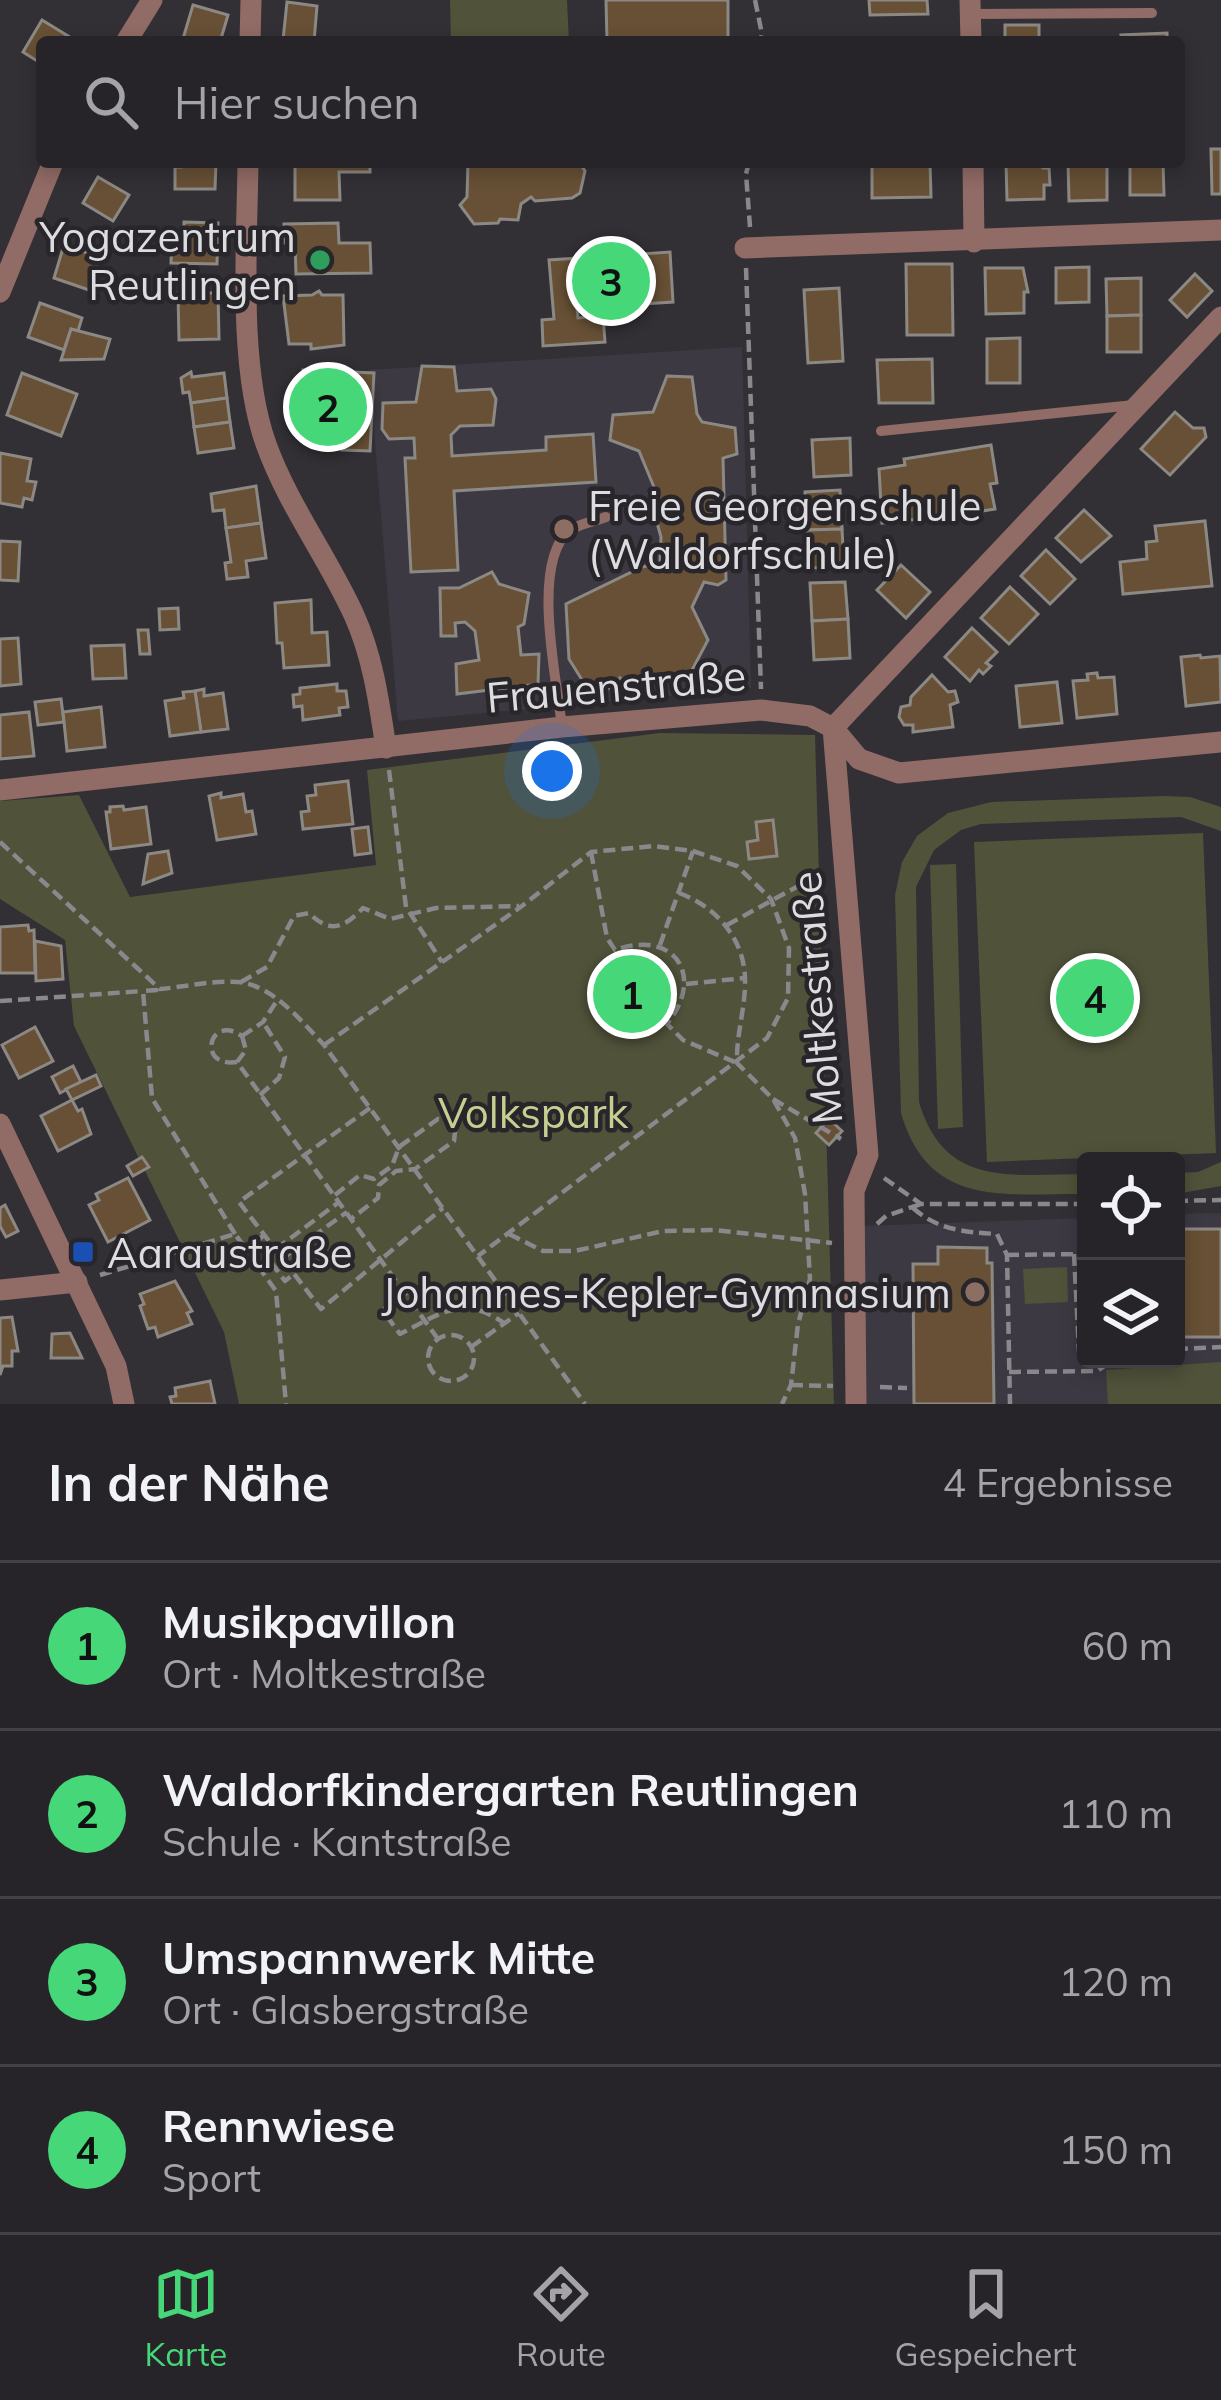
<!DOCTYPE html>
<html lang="de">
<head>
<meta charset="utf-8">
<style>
	:root { --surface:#262428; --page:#323034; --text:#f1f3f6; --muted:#a4a4a8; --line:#424145; --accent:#46d779 }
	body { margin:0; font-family:Mulish,sans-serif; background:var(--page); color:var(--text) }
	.controls { position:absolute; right:36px; bottom:36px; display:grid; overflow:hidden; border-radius:12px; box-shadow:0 6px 18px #0003 }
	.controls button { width:108px; height:108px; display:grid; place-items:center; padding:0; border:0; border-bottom:3px solid var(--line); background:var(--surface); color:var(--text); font:60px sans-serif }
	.you { position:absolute; left:552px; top:771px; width:42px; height:42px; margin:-30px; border:9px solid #fff; border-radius:50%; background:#1a73e8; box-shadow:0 0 0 18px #1a73e833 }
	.badge { display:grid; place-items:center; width:78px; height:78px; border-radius:50%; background:var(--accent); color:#111; font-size:39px; font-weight:700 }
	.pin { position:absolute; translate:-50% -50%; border:6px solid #fff; box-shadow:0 3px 12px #0006 }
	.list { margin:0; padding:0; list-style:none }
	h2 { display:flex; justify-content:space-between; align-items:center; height:156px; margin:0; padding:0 48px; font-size:51px }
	h2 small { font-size:39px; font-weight:400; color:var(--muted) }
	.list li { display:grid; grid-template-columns:78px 1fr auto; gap:36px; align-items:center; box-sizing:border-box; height:168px; padding:0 48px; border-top:3px solid var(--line) }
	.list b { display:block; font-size:45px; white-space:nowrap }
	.list p { margin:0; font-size:39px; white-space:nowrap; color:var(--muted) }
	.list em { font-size:39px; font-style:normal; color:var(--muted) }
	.icon { flex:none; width:66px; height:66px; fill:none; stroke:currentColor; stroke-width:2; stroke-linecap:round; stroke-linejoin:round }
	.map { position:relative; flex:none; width:1221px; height:1404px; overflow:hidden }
	.search { position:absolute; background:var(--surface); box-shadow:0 6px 18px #0003; left:36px; right:36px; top:36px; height:132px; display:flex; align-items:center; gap:30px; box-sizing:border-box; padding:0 42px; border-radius:12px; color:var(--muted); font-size:45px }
	.sheet { height:828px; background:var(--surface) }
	nav { display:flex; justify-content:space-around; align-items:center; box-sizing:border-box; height:168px; border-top:3px solid var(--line); background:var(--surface); font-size:33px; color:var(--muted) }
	nav a { display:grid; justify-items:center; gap:6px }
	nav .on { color:var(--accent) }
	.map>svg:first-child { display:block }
	.built { fill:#3d3943 }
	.green { fill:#50523a }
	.building { fill:#675035; stroke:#8c8883; stroke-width:3 }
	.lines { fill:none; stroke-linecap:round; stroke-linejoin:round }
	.path { stroke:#89888c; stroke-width:4.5; stroke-dasharray:12 6; stroke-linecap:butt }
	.lane { stroke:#916b66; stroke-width:10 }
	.street { stroke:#916b66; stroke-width:21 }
	.leisure-dot { fill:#2e9e5b; stroke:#28262b; stroke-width:4.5 }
	.education-dot { fill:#8d6e63; stroke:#28262b; stroke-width:4.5 }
	.transit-dot { fill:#1a4fb4; stroke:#28262b; stroke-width:4.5 }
	.labels { text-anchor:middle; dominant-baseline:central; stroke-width:9; stroke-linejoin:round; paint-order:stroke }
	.poi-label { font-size:42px; fill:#dddcdf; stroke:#28262b; text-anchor:end }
	.street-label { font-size:42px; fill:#dddcdf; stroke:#28262b }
	.park-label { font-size:42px; fill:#c8cd90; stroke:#28262b }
</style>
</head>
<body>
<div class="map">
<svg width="1221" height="1404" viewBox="0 0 1221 1404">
	<rect width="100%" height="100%" fill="#323035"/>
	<g class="built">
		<path d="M742,347L751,688L398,721L369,370Z"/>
		<path d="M1221,1213V1404H865L863,1226L1086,1218V1359H1176V1214Z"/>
	</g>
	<g class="green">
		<path d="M450,0H567L569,42H451Z"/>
		<path d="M660,733L815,735L834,1404H239L224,1332L74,1026L65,940L0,899V801L79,795L130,897L376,865L367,770Z"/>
		<path d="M1163,796L1190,797L1221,807V831L1181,817L981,824L961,830L934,850L916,887L919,1102C945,1189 1012,1174 1086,1174V1194C1004,1193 929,1209 901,1113L895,895L902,862L917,836L948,813L991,802Z"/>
		<path d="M1203,833L1216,1153L987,1162L974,842Z"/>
		<path d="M956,864L963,1127L938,1129L930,865Z"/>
		<path d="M1221,1162V1186L1176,1194V1173L1198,1172Z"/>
		<path d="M1067,1267L1068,1302L1025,1304L1023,1269Z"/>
		<path d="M1221,1362V1404H1108L1106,1370Z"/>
	</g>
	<g class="building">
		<path d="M606,0H728V42H607Z"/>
		<path d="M869,0H927L928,14L870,15Z"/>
		<path d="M287,2L317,6L314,42L283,40Z"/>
		<path d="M193,5L228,15L220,42H182Z"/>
		<path d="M42,20L73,39L71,42H42V64L23,52Z"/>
		<rect x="1005" y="25" width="34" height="17"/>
		<path d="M1167,33V42H1122L1121,35Z"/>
		<path d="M1211,149H1221V194H1212Z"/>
		<path d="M181,162H216L215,189H175V167H181Z"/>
		<path d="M295,162H370V172H339L340,200H295Z"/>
		<path d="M468,162H579L585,171L580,193L572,198L535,201L531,197L521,204L518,220L500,219L498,223L474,224L460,205L467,197Z"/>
		<path d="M872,162H930L931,197L872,198Z"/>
		<path d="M1006,162H1043V168H1049L1050,185H1044V199L1007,200Z"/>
		<path d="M1068,162H1107V200L1069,201Z"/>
		<path d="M1130,162H1163L1164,195H1130Z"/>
		<path d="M98,177L129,195L113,221L83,203Z"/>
		<path d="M184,222L218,223L217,264L171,263L172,236H184Z"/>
		<path d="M338,223L339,243H370L371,273L296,274L295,243H284V224Z"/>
		<path d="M64,245L99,257L89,290L54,278Z"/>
		<path d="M670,252L673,302L577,308L578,318L603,316L605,342L543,346L542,320L554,319L549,260Z"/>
		<path d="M906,264H952L953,335H907Z"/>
		<path d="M1089,267V302L1056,303V268Z"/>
		<path d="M985,268H1023L1028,292H1024V313L986,314Z"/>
		<path d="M1195,274L1212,291L1187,317L1170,300Z"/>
		<path d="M1141,278V315L1107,316L1106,279Z"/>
		<path d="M839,288L843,361L808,363L804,290Z"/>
		<path d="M319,291L322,295H343L344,345L311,349V344H289L283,296L312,295Z"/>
		<path d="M178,293H218L219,339L179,340Z"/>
		<path d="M40,303L82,318L78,331L71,329L64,350L28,337Z"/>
		<path d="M1141,315V352H1107V316Z"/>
		<path d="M71,329L110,339L104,359L61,360Z"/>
		<path d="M1020,338V383H987V339Z"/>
		<path d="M932,359L933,403H879L877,360Z"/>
		<path d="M422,366L454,367L457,391L491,389L496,399L493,425L460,426L451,435L452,456L546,450V437L593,434L596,482L454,491L458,570L411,572L405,458H415L414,438L389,439L382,429L383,403L416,402Z"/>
		<path d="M303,370L374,373L370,451L342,450L343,423L301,421Z"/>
		<path d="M191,372L192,377L224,373L227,398L191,403L189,392L183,393L181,378Z"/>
		<path d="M22,373L77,394L61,436L7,415Z"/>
		<path d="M667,376L692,377L697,414L702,422L735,428L737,454L723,458L726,580L718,585L704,582L692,607L708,640L691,672L631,684L620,678L617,687L589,691L569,659L566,604L642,567L660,563L661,537L649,494L656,492L639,451L610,440L613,415L653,412Z"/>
		<path d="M227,398L230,422L194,427L191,403Z"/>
		<path d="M1175,412L1193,428H1204L1206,437L1170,475L1141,449Z"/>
		<path d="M230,422L234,448L198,453L194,427Z"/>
		<path d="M850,438L851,475L814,477L812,440Z"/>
		<path d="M991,445L997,483L990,484L995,509L957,515L955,508L947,509L948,516L882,523L879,469L905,465L904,459Z"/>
		<path d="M0,453L31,459L27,481L36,482L32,500L24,498L22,507L0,503Z"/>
		<path d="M256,486L261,523L226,528L224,510L213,511L211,494Z"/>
		<path d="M840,490L842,529L806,530L805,492Z"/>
		<path d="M1084,510L1111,536L1081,562L1056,538Z"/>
		<path d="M1205,521L1212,586L1123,594L1120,562L1147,559L1146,542L1157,541L1155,526Z"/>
		<path d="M261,523L266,558L246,561L248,577L227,579L225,563L231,562L226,528Z"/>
		<path d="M842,529L844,567L809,568L806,530Z"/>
		<path d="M0,541L20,542L18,581L0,580Z"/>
		<path d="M1046,550L1075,579L1050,604L1021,576Z"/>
		<path d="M901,565L930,592L906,618L877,590Z"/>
		<path d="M492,572L499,584L529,593L524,624L518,627L521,655L539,654L538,684L457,694L456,664L479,660L475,631L465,622L455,623L456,636H441L440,588H459Z"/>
		<path d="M845,582L848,619L812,621L810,583Z"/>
		<path d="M1010,587L1038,614L1009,644L981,618Z"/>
		<path d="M311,600L312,633L327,632L329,665L284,668L282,643H277L275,603Z"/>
		<path d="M178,608L179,629L160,630L159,609Z"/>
		<path d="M848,619L850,658L814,660L812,621Z"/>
		<path d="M972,628L997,652L986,663L991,666L983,674L979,670L970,681L945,657Z"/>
		<path d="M138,630H148L150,654H140Z"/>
		<path d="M18,638L21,684L0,686V639Z"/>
		<path d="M124,645L126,678L93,679L91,646Z"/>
		<path d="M1200,655L1201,658L1220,656L1221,702L1186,706L1181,657Z"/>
		<path d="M1097,673L1098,678L1114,677L1117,714L1077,718L1073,681L1088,680L1087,674Z"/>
		<path d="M932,675L948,692L955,691L958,702L950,705L953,727L913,732V725H904L899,717L901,707L910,705L911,697Z"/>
		<path d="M1057,682L1062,723L1020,727L1016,686Z"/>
		<path d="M337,684V691H346L348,707L339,708L340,715L303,720L302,706L294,707L293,695L300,694V688Z"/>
		<path d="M204,689V696L223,693L228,729L201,732L195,691Z"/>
		<path d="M195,691L201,732L170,736L165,701L184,698L183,692Z"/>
		<path d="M61,699L64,722L38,725L35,702Z"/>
		<path d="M101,707L105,747L67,751L63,712Z"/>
		<path d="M29,712L34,756L0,759V715Z"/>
		<path d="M348,781L353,824L303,829L301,812L309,811L307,796L316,795L315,785Z"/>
		<path d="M221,793V798L243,794L246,812L252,811L256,834L217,840L209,796Z"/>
		<path d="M123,806L124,810L146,807L151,844L111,849L106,812H110V807Z"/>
		<path d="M773,820L777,856L749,859L747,842L758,840L756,822Z"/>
		<path d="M368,827L371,853L355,855L352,829Z"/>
		<path d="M168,851L172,873L143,884L148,854Z"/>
		<path d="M28,925L29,931L34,930L35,973H0V927Z"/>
		<path d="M35,941L61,946L63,979L36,981Z"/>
		<circle cx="632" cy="994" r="11"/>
		<path d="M35,1027L53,1061L19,1078L2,1045Z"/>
		<path d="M73,1066L81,1082L60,1093L52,1077Z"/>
		<path d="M96,1075L101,1086L72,1100L66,1089Z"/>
		<path d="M72,1100L78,1111L82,1109L91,1134L58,1151L41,1116Z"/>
		<path d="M829,1119L842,1131L829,1145L816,1133Z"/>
		<path d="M142,1157L149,1167L133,1176L127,1166Z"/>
		<path d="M128,1178L150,1220L108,1242L89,1205L99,1200L96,1194Z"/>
		<path d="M5,1205L18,1231L6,1237L0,1226V1208Z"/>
		<rect x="1176" y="1229" width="45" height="108"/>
		<path d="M938,1247L987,1248V1263H992L994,1404H914L913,1264H938Z"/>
		<path d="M175,1281L192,1311L187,1313L192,1324L158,1337L155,1327L148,1329L140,1306L144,1304L140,1294Z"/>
		<path d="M12,1317L18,1351H12V1366H3L0,1375V1318Z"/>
		<path d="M70,1333L82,1358H51L52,1334Z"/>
		<path d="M210,1381L215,1404H172L170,1397L176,1396L175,1388Z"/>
	</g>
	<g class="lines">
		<g class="path">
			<path d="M755,0L762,34L760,42"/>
			<path d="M749,162L746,174L750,227"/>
			<path d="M746,268L761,689"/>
			<path d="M389,770L406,907L442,962"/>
			<path d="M0,842L160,989C184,987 213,980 238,982C273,985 302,1022 324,1045L585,1404"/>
			<path d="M591,852L607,938L615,950C674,929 706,975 667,1024L683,1040L737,1063"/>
			<path d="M679,893C715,906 744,938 745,978C746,1007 736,1034 737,1063L773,1099L795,1138L805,1194L810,1279L798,1324L791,1385L782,1404"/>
			<path d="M727,925L822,873"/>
			<path d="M660,945L693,851"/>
			<path d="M241,982L267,967L294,916L309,913C330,934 344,928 363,908L390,919L436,908L519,906"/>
			<path d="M686,984L745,978"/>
			<path d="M158,990L143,991L152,1098L235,1234"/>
			<path d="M0,1001L143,991"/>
			<path d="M242,1036L246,1050L237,1062L438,1339"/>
			<path d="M242,1036L263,1022L278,999"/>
			<path d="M324,1045L522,906L591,852L654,846L693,851L737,866L771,899L789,948L788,998L767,1038L478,1256"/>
			<path d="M237,1062C196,1068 209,1013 242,1036"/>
			<path d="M260,1095L279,1078L285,1057L263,1022"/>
			<path d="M773,1099L841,1139"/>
			<path d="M370,1108L239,1202L321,1309L443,1208"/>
			<path d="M884,1178L921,1204H1086"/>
			<path d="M335,1195L360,1175L374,1179L392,1166L399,1147L438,1119L456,1123L454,1141L415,1169L396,1171L379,1185L378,1198L351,1219"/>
			<path d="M1176,1201L1221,1200"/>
			<path d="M913,1208C938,1230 964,1232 997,1234L1007,1255L1010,1404"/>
			<path d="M877,1224L886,1216L921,1204"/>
			<path d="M509,1234L543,1251H575L663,1231L715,1230L832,1243"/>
			<path d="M264,1235L256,1242L285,1281L294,1274"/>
			<path d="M276,1249L339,1202"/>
			<path d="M1074,1254L1079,1351H1086"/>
			<path d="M1007,1255L1086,1254"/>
			<path d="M283,1258L347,1212"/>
			<path d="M100,1275L235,1234L276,1291L286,1404"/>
			<path d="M401,1287L383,1311L400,1334C440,1314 462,1294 504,1323"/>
			<circle cx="451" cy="1358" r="23"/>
			<path d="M471,1347L519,1313"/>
			<path d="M1176,1349L1221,1347"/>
			<path d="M1009,1372L1097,1371L1115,1359"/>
			<path d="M791,1385L833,1386"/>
			<path d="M880,1387L907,1388"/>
		</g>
		<g class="lane">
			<path d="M970,14L1152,13"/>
			<path d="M881,431L1134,405"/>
			<path d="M562,727C557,681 530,561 570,530C579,524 596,521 606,517"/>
		</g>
		<g class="street">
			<path d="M970,0L971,42"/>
			<path d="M126,42L152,0"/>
			<path d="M250,42L251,0"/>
			<path d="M248,162C247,246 238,366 266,444C288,505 327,556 354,615C373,657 379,702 386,748"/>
			<path d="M973,162L974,242"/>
			<path d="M745,248L1221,230"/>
			<path d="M0,292L53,162"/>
			<path d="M0,790L562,727L761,710L810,716L833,728L859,759L899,773L1221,742"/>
			<path d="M0,1124L116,1366L124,1404"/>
			<path d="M0,1290L77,1282"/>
			<path d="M856,1404L854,1191L868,1155L833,728L1221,317"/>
		</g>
	</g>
	<circle class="leisure-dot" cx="320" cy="260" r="12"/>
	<g class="education-dot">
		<circle cx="564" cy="529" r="12"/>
		<circle cx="975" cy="1292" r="12"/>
	</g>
	<rect class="transit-dot" x="71" y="1240" width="24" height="24" rx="6"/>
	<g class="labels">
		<g class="poi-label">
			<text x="296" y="236">Yogazentrum<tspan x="296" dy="48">Reutlingen</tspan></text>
			<text x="588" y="505" text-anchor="start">Freie Georgenschule<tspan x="588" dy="48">(Waldorfschule)</tspan></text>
			<text x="107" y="1252" text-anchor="start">Aaraustraße</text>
			<text x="951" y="1292">Johannes-Kepler-Gymnasium</text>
		</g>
		<g class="street-label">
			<text transform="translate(616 686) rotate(-5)">Frauenstraße</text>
			<text transform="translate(816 998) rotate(-95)">Moltkestraße</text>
		</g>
		<g class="park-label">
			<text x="533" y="1112">Volkspark</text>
		</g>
	</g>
</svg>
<div class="controls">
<button><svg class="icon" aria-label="locate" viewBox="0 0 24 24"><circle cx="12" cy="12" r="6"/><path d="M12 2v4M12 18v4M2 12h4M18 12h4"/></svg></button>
<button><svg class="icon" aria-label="layers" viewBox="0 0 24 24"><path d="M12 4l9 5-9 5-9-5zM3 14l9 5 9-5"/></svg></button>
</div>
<div class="you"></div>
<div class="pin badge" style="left:632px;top:994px">1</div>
<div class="pin badge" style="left:328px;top:407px">2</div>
<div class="pin badge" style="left:611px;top:281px">3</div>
<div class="pin badge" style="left:1095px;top:998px">4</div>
<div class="search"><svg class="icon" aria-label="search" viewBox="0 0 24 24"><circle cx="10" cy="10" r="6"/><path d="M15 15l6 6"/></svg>Hier suchen</div>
</div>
<section class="sheet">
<h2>In der Nähe<small>4 Ergebnisse</small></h2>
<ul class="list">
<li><span class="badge">1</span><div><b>Musikpavillon</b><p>Ort · Moltkestraße</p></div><em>60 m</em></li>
<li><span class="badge">2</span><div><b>Waldorfkindergarten Reutlingen</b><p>Schule · Kantstraße</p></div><em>110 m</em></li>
<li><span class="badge">3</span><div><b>Umspannwerk Mitte</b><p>Ort · Glasbergstraße</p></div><em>120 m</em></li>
<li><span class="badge">4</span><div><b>Rennwiese</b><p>Sport</p></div><em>150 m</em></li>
</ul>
</section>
<nav>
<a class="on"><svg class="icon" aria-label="map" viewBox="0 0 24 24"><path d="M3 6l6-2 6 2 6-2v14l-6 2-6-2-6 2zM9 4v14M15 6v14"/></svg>Karte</a>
<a><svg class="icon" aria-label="directions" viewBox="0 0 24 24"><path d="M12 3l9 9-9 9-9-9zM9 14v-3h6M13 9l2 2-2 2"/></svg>Route</a>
<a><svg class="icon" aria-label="saved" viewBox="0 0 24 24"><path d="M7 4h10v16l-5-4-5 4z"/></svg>Gespeichert</a>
</nav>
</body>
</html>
